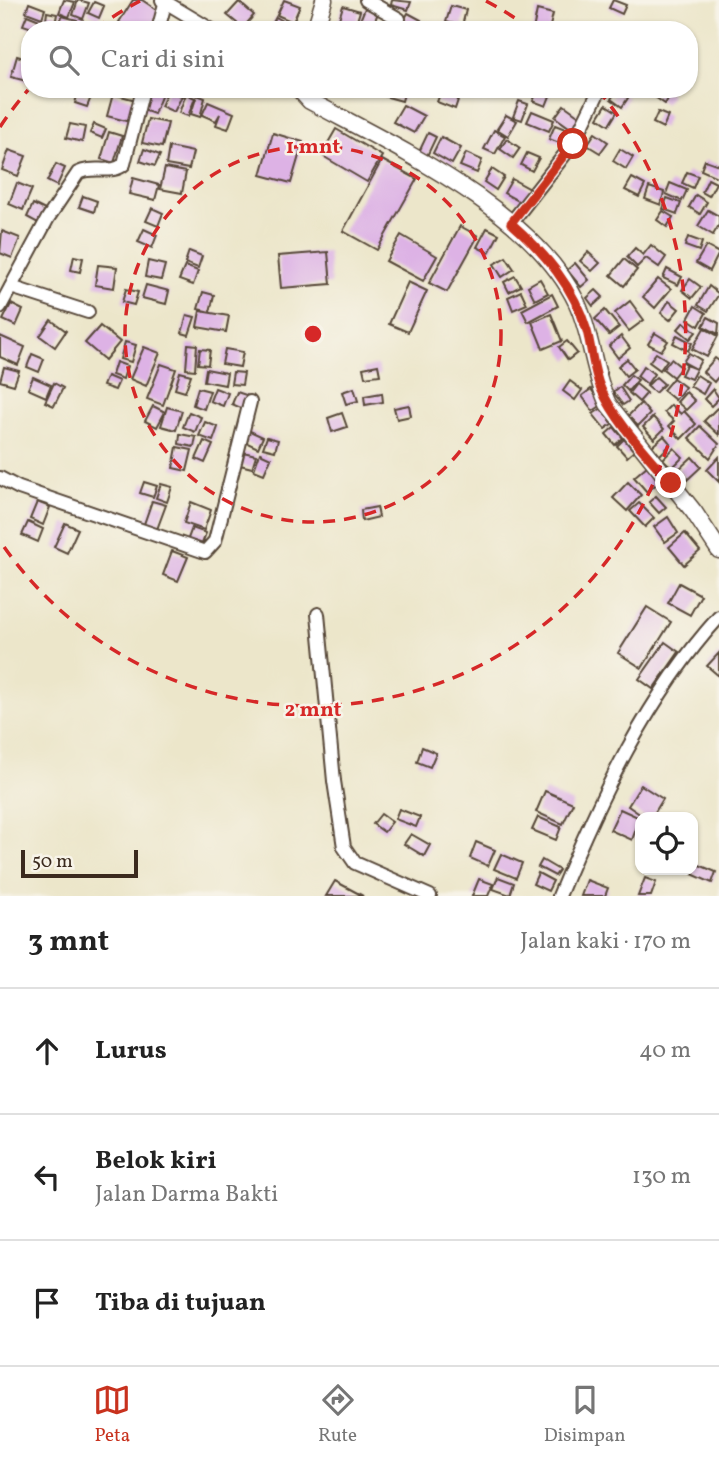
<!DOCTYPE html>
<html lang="id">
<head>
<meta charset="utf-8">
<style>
	:root { --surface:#fff; --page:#f2f2f2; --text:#222; --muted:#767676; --line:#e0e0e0; --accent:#c8321e }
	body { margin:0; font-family:Vollkorn,serif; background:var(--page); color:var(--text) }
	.controls { position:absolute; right:21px; bottom:21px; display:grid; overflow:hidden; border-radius:14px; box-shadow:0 2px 5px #0004 }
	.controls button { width:63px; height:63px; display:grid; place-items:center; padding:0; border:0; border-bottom:2px solid var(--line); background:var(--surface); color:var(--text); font:35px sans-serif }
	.scale { position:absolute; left:21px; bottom:18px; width:117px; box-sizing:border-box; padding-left:7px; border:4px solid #3b2a1e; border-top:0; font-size:19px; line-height:24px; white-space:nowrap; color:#3b2a1e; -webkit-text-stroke:5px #f7f3e8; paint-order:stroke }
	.stop { position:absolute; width:21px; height:21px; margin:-16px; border:5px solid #c8321e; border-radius:50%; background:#fff }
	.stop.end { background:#c8321e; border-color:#fff; box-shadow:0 2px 7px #0008 }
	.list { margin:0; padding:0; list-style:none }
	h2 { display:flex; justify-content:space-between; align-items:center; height:91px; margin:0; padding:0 28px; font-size:30px }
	h2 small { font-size:23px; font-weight:400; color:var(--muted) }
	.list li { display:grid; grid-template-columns:46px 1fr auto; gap:21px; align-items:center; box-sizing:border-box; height:126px; padding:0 28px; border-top:2px solid var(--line) }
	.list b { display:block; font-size:26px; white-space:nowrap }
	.list p { margin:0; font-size:23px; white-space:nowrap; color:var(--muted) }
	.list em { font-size:23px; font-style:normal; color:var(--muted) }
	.icon { flex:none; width:38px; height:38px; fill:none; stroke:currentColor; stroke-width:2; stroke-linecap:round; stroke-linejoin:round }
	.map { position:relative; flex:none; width:719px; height:896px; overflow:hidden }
	.search { position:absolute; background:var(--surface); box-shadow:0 2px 5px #0004; left:21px; right:21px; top:21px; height:77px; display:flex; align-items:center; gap:18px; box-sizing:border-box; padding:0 24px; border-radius:28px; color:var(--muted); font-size:26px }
	.sheet { height:469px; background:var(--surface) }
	nav { display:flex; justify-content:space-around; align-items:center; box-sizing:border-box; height:98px; border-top:2px solid var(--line); background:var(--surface); font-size:19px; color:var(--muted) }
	nav a { display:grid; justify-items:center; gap:4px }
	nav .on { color:var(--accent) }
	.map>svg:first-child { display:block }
	.building { fill:#ddb2e5 }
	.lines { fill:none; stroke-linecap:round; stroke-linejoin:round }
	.minor-casing { stroke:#564638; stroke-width:16 }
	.tertiary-casing { stroke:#564638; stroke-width:19 }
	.minor { stroke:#fff; stroke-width:12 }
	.tertiary { stroke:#fff; stroke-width:16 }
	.route { stroke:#c8321e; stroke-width:9 }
	.ring { fill:none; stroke:#d62828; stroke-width:3.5; stroke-dasharray:12 9 }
	.centre { fill:#d62828; stroke:#f7f3e8; stroke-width:3.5 }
	.ring-label { font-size:21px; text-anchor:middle; font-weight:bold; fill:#d62828; stroke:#f7f3e8; stroke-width:5; stroke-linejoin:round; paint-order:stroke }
</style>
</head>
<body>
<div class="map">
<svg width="719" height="896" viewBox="0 0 719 896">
	<rect width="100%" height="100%" fill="#f7f3e8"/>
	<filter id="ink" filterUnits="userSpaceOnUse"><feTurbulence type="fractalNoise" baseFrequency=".0143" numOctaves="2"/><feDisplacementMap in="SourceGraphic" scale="14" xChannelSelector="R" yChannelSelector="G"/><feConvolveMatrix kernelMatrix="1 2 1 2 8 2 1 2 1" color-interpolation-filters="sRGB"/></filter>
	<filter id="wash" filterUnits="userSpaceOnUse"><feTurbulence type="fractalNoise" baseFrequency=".00686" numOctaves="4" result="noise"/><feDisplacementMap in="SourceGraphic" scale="28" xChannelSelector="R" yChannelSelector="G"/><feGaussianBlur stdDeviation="1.57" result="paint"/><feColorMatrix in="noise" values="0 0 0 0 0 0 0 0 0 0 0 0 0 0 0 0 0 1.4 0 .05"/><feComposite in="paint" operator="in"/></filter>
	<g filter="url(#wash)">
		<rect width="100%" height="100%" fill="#ece6ca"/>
		<g id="blocks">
			<g class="building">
				<path d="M64,0L75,2L69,17L59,13Z"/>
				<path d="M78,0L89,3L83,19L73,15Z"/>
				<path d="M133,0H142L160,12L148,30H130L119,22Z"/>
				<path d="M284,0L300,6L293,22L277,15Z"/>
				<path d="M392,0L411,2L408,10L391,5Z"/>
				<path d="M613,0L626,5L622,14L609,8Z"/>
				<path d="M94,2L104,6L99,18L88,13Z"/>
				<path d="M239,2L254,15L243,28L227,15Z"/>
				<path d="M29,3L45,9L42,18L26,12Z"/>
				<path d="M343,6L360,11L355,27L338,22Z"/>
				<path d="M451,6L466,10L462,26L446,22Z"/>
				<path d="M365,8L378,13L371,30H356Z"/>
				<path d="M537,10L553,14L549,30H533Z"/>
				<path d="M47,12L57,14L54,30L45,28Z"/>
				<path d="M408,13L421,20L416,29L403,22Z"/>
				<path d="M27,15L42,21L38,30L23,25Z"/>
				<path d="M62,16L77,20L74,30L59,26Z"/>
				<path d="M276,17L293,27L292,30H269Z"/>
				<path d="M17,56L30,60V82L11,77Z"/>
				<path d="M147,89H164L154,114L140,109Z"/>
				<path d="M386,89L405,90L402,101L384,96Z"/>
				<path d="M442,89L460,94L455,109L437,102Z"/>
				<path d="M660,89L671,94L665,104L655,97Z"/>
				<path d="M168,90L182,96L174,112L161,106Z"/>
				<path d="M538,90L550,96L546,106L533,101Z"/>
				<path d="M617,90L628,98L622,107L611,99Z"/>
				<path d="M78,93L91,97L87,107L75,103Z"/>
				<path d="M113,94L136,100L130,122L107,116Z"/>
				<path d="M186,94L195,98L188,116L179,113Z"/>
				<path d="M197,95L205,98L200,117L191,114Z"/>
				<path d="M519,101L528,104L522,120L513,117Z"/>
				<path d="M208,102L234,113L228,129L216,125L220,114L216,121L202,115Z"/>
				<path d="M403,105L424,116L414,133L393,122Z"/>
				<path d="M564,105L585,120L576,132L555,117Z"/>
				<path d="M606,105L617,112L609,125L598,118Z"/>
				<path d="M532,111L554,120L549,131L527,122Z"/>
				<path d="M658,112L668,116L663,128L653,123Z"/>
				<path d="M506,115L517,121L508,136L497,129Z"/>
				<path d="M148,119L168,123L162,147L142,143Z"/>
				<path d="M70,124L85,127L82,142L66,138Z"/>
				<path d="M94,124L106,129L102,138L90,133Z"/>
				<path d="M555,125L568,130L562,144L549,139Z"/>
				<path d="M336,129L382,156L367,182L321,155Z"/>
				<path d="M494,130L505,136L495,154L484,149Z"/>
				<path d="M109,132L122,136L114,163L101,159Z"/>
				<path d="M273,133L303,142L291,183L261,175Z"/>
				<path d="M428,133L436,137L427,156L419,152Z"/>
				<path d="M595,133L608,142L600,153L587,145Z"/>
				<path d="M441,137L461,148L452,164L433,153Z"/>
				<path d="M507,139L520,148L513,158L500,149Z"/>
				<path d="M169,147L193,152L189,169L166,165Z"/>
				<path d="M144,149L160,155L155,166L140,161Z"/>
				<path d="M620,149L633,157L626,169L613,161Z"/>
				<path d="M9,150L26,156L18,176L2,170Z"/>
				<path d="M466,153L482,160L477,173L460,166Z"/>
				<path d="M527,153L539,158L532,171L521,165Z"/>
				<path d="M382,160L417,179L377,250L343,231Z"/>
				<path d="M705,160L719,165V178L701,170Z"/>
				<path d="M56,164L65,168L57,186L47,181Z"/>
				<path d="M165,168L186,172L182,193L160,189Z"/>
				<path d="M492,169L504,177L496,190L484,182Z"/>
				<path d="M687,172L698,176L693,188L682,183Z"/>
				<path d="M133,178L159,185L155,200L129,194Z"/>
				<path d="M632,178L645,185L639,197L625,190Z"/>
				<path d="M512,179L530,189L522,203L504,193Z"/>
				<path d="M708,179L716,183L709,196L702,192Z"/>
				<path d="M17,183L32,189L23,210L9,204Z"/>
				<path d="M670,183L687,190L682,201L666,194Z"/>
				<path d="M649,187L664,192L661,205L645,199Z"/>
				<path d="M696,195L707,202L700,214L689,207Z"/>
				<path d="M83,196L97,201L94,212L79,207Z"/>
				<path d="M667,198L681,203L677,214L663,209Z"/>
				<path d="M33,204L45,210L38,223L27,217Z"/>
				<path d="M152,208L163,213L158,226L146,221Z"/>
				<path d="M708,210L719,216V225L713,235L698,226Z"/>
				<path d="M663,211L673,217L667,227L657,220Z"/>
				<path d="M460,226L478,236L447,292L429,283Z"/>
				<path d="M487,228L499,234L489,253L477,247Z"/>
				<path d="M144,229L157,235L152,248L138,242Z"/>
				<path d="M2,231L20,238L12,258L0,253Z"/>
				<path d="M401,235L437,256L423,281L386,261Z"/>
				<path d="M688,237L702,242L699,251L685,246Z"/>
				<path d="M651,245L666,257L659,267L646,258L637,267L627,257L635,248L643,255Z"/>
				<path d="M706,246L719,253L710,271L696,263Z"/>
				<path d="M189,251L202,256L198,268L185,263Z"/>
				<path d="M328,252L331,284L281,288L278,256Z"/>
				<path d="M588,252L600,263L592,271L580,261Z"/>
				<path d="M74,256L83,258L80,272L71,270Z"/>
				<path d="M506,257L514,269L502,277L494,264Z"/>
				<path d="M624,259L637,270L624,286L611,275Z"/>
				<path d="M148,261L165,265L161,280L145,277Z"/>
				<path d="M575,263L589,280L581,287L567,270Z"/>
				<path d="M98,265L117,267L114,288L95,285Z"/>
				<path d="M185,266L198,271L193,285L179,280Z"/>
				<path d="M667,269L682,277L678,285L663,278Z"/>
				<path d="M515,276L521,286L509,292L504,282Z"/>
				<path d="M540,279L548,293L535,300L528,286Z"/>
				<path d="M658,279L671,289L655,308L643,297Z"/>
				<path d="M690,279L701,287L692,298L682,290Z"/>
				<path d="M408,282L427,291L408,332L389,324Z"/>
				<path d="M146,285L169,291L166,304L142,298Z"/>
				<path d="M709,286L719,294L708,311L698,305Z"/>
				<path d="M126,289L138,292L134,305L122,302Z"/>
				<path d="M596,290L603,297L593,306L587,298Z"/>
				<path d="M521,291L527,304L513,310L508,297Z"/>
				<path d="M203,292L214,295L210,312L198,309Z"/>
				<path d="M552,294L558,306L528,322L522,310Z"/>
				<path d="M630,301L644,320L629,331L615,313Z"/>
				<path d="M669,301L679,309L670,320L661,313Z"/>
				<path d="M11,304L23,310L16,326L3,320Z"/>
				<path d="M695,306L706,313L699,326L688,319Z"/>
				<path d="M605,310L619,327L609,335L595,319Z"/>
				<path d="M200,311L229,316L226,332L197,327Z"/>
				<path d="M551,314L562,341L543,349L532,322Z"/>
				<path d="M187,315L195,317L189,335L182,333Z"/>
				<path d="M708,317L719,323L718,334L703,326Z"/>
				<path d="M51,320L66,331L55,347L40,336Z"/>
				<path d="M684,322L696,332L690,339L678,329Z"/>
				<path d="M100,326L120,342L105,360L85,343Z"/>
				<path d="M704,328L718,336L707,357L692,349Z"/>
				<path d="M655,333L668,341L661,351L648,344Z"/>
				<path d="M677,335L692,343L688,351L673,343Z"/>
				<path d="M0,336L25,347L18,365L0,357Z"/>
				<path d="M621,336L630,348L618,358L609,346Z"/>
				<path d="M567,341L577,353L568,360L559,347Z"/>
				<path d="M125,342L136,345L131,362L120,359Z"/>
				<path d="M188,344L197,345L195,370L186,369Z"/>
				<path d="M144,347L160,353L146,386L130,379Z"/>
				<path d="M200,349L210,350L208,365L198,364Z"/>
				<path d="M225,349L243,352L240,367L222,364Z"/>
				<path d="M656,353L667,360L660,370L649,362Z"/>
				<path d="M689,353L701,360L691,379L681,375L686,365L696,369L683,362Z"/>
				<path d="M32,354L44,359L39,372L27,367Z"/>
				<path d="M715,358L719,361V376L714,382L703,372Z"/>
				<path d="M627,359L635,369L626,376L618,366Z"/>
				<path d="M671,359L681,367L673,377L663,369Z"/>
				<path d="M116,362L127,366L123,379L112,375Z"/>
				<path d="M161,364L176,369L163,405L147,399Z"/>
				<path d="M378,365L380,375L365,377L363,368Z"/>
				<path d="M644,366L654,374L647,384L637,376Z"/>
				<path d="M4,367L19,371L14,385L0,381Z"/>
				<path d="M206,369L227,373L225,385L204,381Z"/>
				<path d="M180,372L191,375L185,392L175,389Z"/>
				<path d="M233,372L244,373L242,385L231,384Z"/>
				<path d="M631,375L638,380L628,391L622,385Z"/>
				<path d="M697,375L709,383L703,394L690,386Z"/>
				<path d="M107,376L119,381L115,390L103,386Z"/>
				<path d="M33,377L51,385L46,397L28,389Z"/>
				<path d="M656,377L664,384L655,393L647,386Z"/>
				<path d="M673,378L685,387L675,400L663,390Z"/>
				<path d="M570,381L582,390L575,400L563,391Z"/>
				<path d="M54,383L63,388L54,406L45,402Z"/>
				<path d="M636,384L647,393L639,402L629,393Z"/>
				<path d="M620,387L629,401L623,405L613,392Z"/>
				<path d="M198,388L210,391L204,409L193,405Z"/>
				<path d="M215,388L228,393L223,406L210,401Z"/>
				<path d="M354,388L358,401L346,404L342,392Z"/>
				<path d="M591,389L602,405L593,411L582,396Z"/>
				<path d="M713,389L719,398L711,406L704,399Z"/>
				<path d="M237,392L249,396L243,409L232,404Z"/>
				<path d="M686,392L695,401L686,410L677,402Z"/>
				<path d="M382,393L383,402L365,405L364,396Z"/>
				<path d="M641,403L650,414L638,426L628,416Z"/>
				<path d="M409,405L411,416L397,419L394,408Z"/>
				<path d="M671,405L681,414L684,411L696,424L681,439L669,426L674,421L664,412Z"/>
				<path d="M153,406L165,412L157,427L145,421Z"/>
				<path d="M167,407L182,411L176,430L161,426Z"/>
				<path d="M602,408L613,423L605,429L593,414Z"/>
				<path d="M717,408L719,410V435L704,421Z"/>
				<path d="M189,412L201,417L195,432L183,427Z"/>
				<path d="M342,413L347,427L332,432L328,418Z"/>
				<path d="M653,417L664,429L654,439L643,427Z"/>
				<path d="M205,422L218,427L213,441L199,436Z"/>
				<path d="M700,426L719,444L710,458L689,438Z"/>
				<path d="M614,427L623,438L615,445L606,434Z"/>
				<path d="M250,431L263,437L258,448L245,442Z"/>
				<path d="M180,434L196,437L194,447L179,444Z"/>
				<path d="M664,436L671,444L659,456L651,447Z"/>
				<path d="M267,437L278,440L275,451L263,448Z"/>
				<path d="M624,439L634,451L627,457L617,446Z"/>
				<path d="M204,441L213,445L205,463L196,459Z"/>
				<path d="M177,447L192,450L187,471L173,468Z"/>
				<path d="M674,448L683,457L672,468L663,459Z"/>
				<path d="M243,452L256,455L252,468L240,465Z"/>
				<path d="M260,453L271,458L264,474L254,470Z"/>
				<path d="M692,457L701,467L687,480L678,470Z"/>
				<path d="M719,457V482L707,470Z"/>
				<path d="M647,466L660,481L647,492L634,477Z"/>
				<path d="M144,482L157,486L153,497L140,493Z"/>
				<path d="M628,482L641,495L627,511L613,498Z"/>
				<path d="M161,484L172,487L167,502L156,498Z"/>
				<path d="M656,496L666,507L659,513L649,502Z"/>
				<path d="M152,501L166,505L156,532L143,527Z"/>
				<path d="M37,502L50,507L43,525L30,519Z"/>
				<path d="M191,502L211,510L204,530L184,523Z"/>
				<path d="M639,503L654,518L645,527L630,511Z"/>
				<path d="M377,507L379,517L362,521L361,510Z"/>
				<path d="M668,517L678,533L665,542L654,527Z"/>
				<path d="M28,522L43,529L38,542L22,535Z"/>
				<path d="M65,523L78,529L67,553L54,547Z"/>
				<path d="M192,528L206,533L200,549L186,544Z"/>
				<path d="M685,533L700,551L684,565L669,547Z"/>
				<path d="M172,551L188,557L178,581L163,575Z"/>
				<path d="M679,583L701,595L690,615L668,603Z"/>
				<path d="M647,607L671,622L642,668L618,653Z"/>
				<path d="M665,642L679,652L653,689L639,679Z"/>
				<path d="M719,653V676L707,666Z"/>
				<path d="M422,747L436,753L430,767L417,762Z"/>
				<path d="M641,785L663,799L652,817H644L628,806Z"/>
				<path d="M545,791L573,803L563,824L536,812Z"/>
				<path d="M399,809L420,817L416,827L395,819Z"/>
				<path d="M620,809L640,818L632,840L610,830Z"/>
				<path d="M381,814L392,822L384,832L373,824Z"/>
				<path d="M538,817L561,827L556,840L532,830Z"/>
				<path d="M411,834L430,845L424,856L404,844Z"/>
				<path d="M476,842L495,850L488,866L470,858Z"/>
				<path d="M501,854L522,863L516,878L494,869Z"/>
				<path d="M542,860L559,870L555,876L538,867Z"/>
				<path d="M697,864L716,872L712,883L692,874Z"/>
				<path d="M538,873L553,881L548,891L533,884Z"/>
				<path d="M498,877L514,883L510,895L493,889Z"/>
				<path d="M645,878L656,882L651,896H638Z"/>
				<path d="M479,879L493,884L488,896H472Z"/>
				<path d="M587,880L608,888L605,896H581Z"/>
				<path d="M335,881L363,896H326Z"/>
			</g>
		</g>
	</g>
	<g filter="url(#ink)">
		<use href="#blocks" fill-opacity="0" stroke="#564638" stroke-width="2"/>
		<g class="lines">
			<defs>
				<g id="minor">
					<path d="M162,0L212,30"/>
					<path d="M366,0L399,19"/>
					<path d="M158,30L166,0"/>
					<path d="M511,223L573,144L600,89"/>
					<path d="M11,287L88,312"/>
					<path d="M0,307L48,218L78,173C92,165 113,175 124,164L143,89"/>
					<path d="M0,478L19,488L205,552L215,541L250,402"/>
					<path d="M318,614L334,781L344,847L355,863L430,896"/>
					<path d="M559,896C599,799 648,695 719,617"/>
				</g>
				<g id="tertiary">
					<path d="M315,30L324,0"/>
					<path d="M299,89L310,101C397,148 533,210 577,303C592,336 593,372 608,404L694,512L719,550"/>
				</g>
			</defs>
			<use href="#minor" class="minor-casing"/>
			<use href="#tertiary" class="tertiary-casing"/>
			<use href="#minor" class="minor"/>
			<use href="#tertiary" class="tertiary"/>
		</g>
	</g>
	<g class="lines" filter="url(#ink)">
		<path class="route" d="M573,144L511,223C545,253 574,287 587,331C592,350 593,371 601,389C617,424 647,454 671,483"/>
	</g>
	<g class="ring">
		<circle cx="313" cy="334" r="188"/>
		<path d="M0 127A375 375 0 0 1 28 90M95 29A375 375 0 0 1 140 1M486 1A375 375 0 0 1 531 29M598 90A375 375 0 1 1 0 541"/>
	</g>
	<circle cx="313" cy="334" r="10" class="centre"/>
	<g class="ring-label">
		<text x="313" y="153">1 mnt</text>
		<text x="313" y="716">2 mnt</text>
	</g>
</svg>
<div class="controls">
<button><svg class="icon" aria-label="locate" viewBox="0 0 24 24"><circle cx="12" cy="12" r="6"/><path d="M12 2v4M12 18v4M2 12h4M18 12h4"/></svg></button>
</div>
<div class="scale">50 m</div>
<div class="stop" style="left:573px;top:144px"></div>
<div class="stop end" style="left:671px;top:483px"></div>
<div class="search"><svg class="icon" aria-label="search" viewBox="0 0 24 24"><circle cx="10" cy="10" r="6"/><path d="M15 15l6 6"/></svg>Cari di sini</div>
</div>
<section class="sheet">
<h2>3 mnt<small>Jalan kaki · 170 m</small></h2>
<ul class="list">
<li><svg class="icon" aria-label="ahead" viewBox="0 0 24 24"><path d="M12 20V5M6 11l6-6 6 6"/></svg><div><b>Lurus</b></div><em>40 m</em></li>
<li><svg class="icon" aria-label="left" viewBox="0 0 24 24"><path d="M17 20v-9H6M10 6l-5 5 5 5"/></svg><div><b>Belok kiri</b><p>Jalan Darma Bakti</p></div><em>130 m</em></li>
<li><svg class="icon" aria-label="arrive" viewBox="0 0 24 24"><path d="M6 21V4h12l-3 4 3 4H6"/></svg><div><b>Tiba di tujuan</b></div></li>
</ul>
</section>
<nav>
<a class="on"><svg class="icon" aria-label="map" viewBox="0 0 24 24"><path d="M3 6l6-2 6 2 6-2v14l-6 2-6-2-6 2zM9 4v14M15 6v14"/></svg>Peta</a>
<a><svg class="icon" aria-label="directions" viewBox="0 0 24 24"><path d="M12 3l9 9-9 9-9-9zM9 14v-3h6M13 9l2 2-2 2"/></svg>Rute</a>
<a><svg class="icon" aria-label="saved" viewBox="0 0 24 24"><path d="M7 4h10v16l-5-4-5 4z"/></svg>Disimpan</a>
</nav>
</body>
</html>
